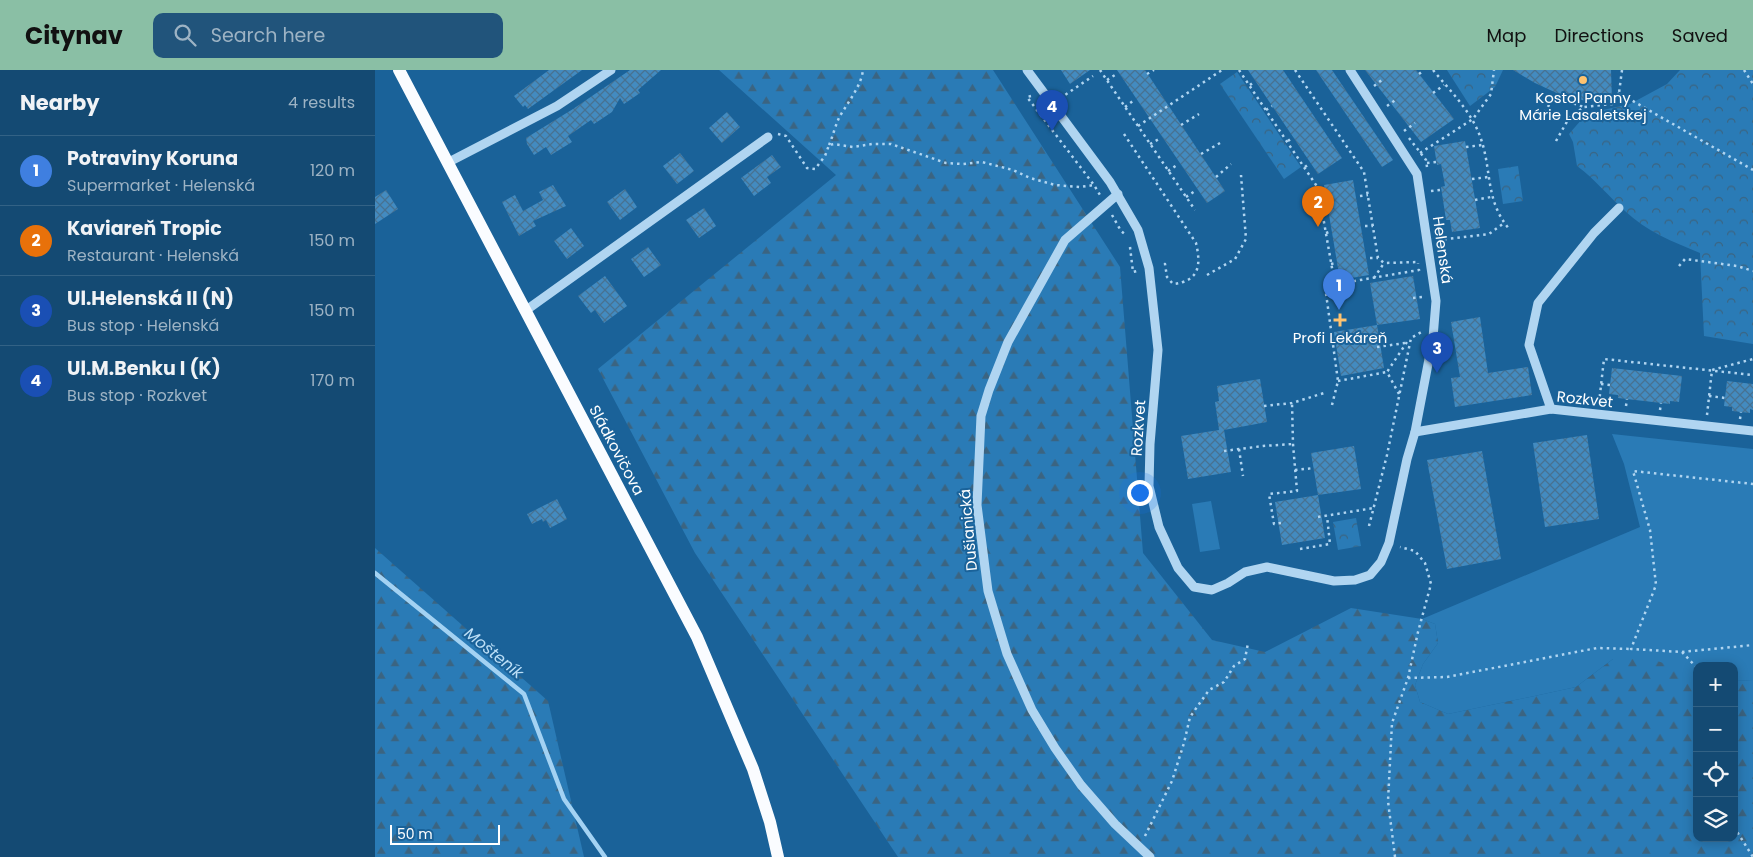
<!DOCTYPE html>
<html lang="en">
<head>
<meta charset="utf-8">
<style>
	:root { --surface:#144a73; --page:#21547b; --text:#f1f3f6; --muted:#9db3c4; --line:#336285; --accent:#8abfa5 }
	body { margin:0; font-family:Poppins,sans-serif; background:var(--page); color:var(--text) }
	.controls { position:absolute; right:15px; bottom:15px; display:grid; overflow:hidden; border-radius:10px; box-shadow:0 2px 12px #0003 }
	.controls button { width:45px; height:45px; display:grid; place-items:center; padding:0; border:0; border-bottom:1px solid var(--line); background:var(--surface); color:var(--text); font:25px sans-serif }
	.scale { position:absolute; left:15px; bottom:12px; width:110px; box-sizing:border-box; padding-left:5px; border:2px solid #fff; border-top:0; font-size:14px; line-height:18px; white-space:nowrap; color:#fff; -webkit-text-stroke:4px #1a6299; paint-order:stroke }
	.you { position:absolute; left:764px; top:422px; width:18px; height:18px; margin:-12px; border:4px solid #fff; border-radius:50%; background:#1a73e8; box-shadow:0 0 0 8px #1a73e833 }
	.badge { display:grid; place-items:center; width:32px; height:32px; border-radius:50%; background:var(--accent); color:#fff; font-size:16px; font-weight:700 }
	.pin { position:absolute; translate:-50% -41px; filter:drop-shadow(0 1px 2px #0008) }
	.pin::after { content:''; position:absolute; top:26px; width:18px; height:15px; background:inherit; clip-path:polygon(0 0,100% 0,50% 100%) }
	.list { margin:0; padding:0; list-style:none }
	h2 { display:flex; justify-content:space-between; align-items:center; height:65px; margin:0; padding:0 20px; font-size:21px }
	h2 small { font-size:16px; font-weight:400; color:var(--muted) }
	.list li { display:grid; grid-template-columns:32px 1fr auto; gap:15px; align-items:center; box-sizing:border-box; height:70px; padding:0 20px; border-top:1px solid var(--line) }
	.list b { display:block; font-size:19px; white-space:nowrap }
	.list p { margin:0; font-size:16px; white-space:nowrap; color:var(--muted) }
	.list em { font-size:16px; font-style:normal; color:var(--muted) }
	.icon { flex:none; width:28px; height:28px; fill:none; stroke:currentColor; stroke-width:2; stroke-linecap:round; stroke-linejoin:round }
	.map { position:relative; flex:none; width:1378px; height:787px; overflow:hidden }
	header { display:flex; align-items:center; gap:30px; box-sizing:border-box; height:70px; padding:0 25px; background:var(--accent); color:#111 }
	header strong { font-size:24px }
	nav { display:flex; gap:28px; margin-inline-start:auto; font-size:18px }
	.search { width:350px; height:45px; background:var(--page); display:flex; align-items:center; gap:12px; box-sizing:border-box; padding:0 18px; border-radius:10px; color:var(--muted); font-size:19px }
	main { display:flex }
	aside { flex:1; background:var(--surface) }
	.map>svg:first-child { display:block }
	.grass { fill:#2a7bb6 }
	.forest { fill:url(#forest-firs) }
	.park { fill:url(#park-crowns) }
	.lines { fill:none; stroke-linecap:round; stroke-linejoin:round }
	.stream { stroke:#a3d2f3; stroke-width:4.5 }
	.building { fill:url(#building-cross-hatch) }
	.path { stroke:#b0d5f1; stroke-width:2.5; stroke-dasharray:2.5 4; stroke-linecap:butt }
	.minor { stroke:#b0d5f1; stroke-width:9 }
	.major { stroke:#fafcff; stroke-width:12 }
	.poi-dot { fill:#ffc370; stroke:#1a6299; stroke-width:2 }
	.labels { text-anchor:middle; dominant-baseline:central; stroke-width:4; stroke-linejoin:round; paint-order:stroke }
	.poi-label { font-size:15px; fill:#fff; stroke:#1a6299 }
	.street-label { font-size:15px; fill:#fff; stroke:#1a6299 }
	.water-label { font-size:16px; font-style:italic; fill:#bcdff7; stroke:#1a6299 }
</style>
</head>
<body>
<header>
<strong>Citynav</strong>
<div class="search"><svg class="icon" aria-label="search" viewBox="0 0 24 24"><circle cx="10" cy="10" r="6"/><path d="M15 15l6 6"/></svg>Search here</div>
<nav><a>Map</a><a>Directions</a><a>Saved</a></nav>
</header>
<main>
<aside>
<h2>Nearby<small>4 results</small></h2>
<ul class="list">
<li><span class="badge" style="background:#3f7fe0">1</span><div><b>Potraviny Koruna</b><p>Supermarket · Helenská</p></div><em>120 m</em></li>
<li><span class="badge" style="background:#e8710a">2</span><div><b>Kaviareň Tropic</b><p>Restaurant · Helenská</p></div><em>150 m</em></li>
<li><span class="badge" style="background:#1a4fb4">3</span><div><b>Ul.Helenská II (N)</b><p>Bus stop · Helenská</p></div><em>150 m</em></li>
<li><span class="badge" style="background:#1a4fb4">4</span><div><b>Ul.M.Benku I (K)</b><p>Bus stop · Rozkvet</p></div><em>170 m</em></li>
</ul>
</aside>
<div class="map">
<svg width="1378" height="787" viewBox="0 0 1378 787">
	<defs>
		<pattern id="forest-firs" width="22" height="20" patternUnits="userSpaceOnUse" patternTransform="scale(1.25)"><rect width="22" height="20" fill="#2a7bb6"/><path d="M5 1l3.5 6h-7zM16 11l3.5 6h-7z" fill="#3b6481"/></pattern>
		<pattern id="park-crowns" width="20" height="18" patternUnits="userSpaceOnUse" patternTransform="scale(1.25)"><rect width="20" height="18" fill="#2a7bb6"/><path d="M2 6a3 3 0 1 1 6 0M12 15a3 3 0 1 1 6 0" fill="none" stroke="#3b6481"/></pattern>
		<pattern id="building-cross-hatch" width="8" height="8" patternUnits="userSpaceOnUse" patternTransform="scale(1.25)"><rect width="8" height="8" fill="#438bc0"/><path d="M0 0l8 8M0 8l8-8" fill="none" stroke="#477292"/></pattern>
	</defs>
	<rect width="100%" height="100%" fill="#1a6299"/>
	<g class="grass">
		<path d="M1237,364L1378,379V611L1359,610V596H1322V612H1320L1238,589L1201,617L1155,627L1073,644L1045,632L1040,615L1048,594L1063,573L1060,554L1047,549L1265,457L1249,394Z"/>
		<path d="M836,431L845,479L825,482L817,434Z"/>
	</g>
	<g class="forest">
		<path d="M344,0H618L745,197L768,483L837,570L890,582L976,538L1047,549L1060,554L1063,573L1048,594L1040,615L1045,632L1073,644L1155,627L1201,617L1238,589H1276L1310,600L1320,612H1322V768H1359V610L1378,611V787H523L320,483L223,299L461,105Z"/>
		<path d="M0,478L173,631L209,787H0Z"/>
	</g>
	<g class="park">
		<path d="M1072,0H1128L1120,17L1095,36Z"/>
		<path d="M1305,0H1378V274L1329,266L1325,183C1298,172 1271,161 1250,141C1233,126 1221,110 1202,96L1198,72L1194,64L1207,49L1219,42L1255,34L1292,14Z"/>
		<path d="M862,2L926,97L909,109L845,14Z"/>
		<path d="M1143,96L1148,131L1128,134L1123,99Z"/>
		<path d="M981,448L986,476L963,480L958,452Z"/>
	</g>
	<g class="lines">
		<path class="stream" d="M0,503L149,624L189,729L230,787"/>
	</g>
	<g class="building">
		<path d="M174,0H207L153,39L150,35L148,37L139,26Z"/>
		<path d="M255,0H286L263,20L265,23L249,34L245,28L237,42L219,54L216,50L193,66L197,72L176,85L171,77L159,85L152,74L151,68L198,39Z"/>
		<path d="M686,0H715L695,14Z"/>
		<path d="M742,0H770L850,121L832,133Z"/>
		<path d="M873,0H908L967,88L943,104Z"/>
		<path d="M941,0H957L1018,90L1007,97Z"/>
		<path d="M990,0H1041L1079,49L1046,72Z"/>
		<path d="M1138,0H1236L1237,30L1211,31L1186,25L1160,13Z"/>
		<path d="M352,42L365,57L347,73L334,58Z"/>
		<path d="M1090,71L1105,158L1077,162L1075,150H1071L1066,117L1070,116L1066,94L1062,95L1059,76Z"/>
		<path d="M305,83L319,101L302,114L288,96Z"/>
		<path d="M397,85L406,97L392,107L396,113L379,126L366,108Z"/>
		<path d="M978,110L994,205L965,210L949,115Z"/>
		<path d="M178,115L191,136L158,151L161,156L144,166L127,132L140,125L148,141L168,130L164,122Z"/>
		<path d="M250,119L262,137L245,150L232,132Z"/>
		<path d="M11,120L23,139L0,154V127Z"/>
		<path d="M329,138L341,156L324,168L311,150Z"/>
		<path d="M196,158L209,176L192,189L179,171Z"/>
		<path d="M273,177L286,195L269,207L256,189Z"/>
		<path d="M230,206L252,236L229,253L220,240L216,243L203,226Z"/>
		<path d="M1038,206L1045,249L1002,255L995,213Z"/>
		<path d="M1105,247L1113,303L1153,297L1157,325L1080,337L1076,308L1085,307L1076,252Z"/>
		<path d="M1002,255L1009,298L966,306L959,262Z"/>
		<path d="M1237,298L1307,306L1304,332L1295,331V334L1243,328V325L1234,324Z"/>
		<path d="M885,309L892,352L849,360L856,402L813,409L806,366L844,360L840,332L844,331L842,316Z"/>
		<path d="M1352,311L1378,314V340L1375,339V343L1357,341V337L1349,336Z"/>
		<path d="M1212,365L1224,449L1170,457L1158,373Z"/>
		<path d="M979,376L986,419L943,425L950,468L907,475L900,432L943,425L936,383Z"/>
		<path d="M1107,381L1126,489L1072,499L1052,390Z"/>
		<path d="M182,429L192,449L175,458L171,450L168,452L167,449L157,454L152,444Z"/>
	</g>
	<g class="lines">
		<g class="path">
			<path d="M725,0L820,140"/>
			<path d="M864,0L943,118L960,215"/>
			<path d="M920,0L989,102L1003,188L1009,193L1043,192V194"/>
			<path d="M1058,0C1076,22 1097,42 1106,69C1117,101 1110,131 1135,160"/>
			<path d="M1247,0L1244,23L1378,100"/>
			<path d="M1369,0L1378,14"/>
			<path d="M772,4L779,0"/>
			<path d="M1044,4L1049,0"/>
			<path d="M732,10L740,5"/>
			<path d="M875,15L880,11"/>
			<path d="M999,16L1007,10"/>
			<path d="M1058,23L1069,15"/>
			<path d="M684,25H690L718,6"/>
			<path d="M656,26L652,27L719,115L725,125"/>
			<path d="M1012,36L1022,29"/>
			<path d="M750,37L758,31"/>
			<path d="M891,40L897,36"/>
			<path d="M1166,48L1179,27L1209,37"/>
			<path d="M806,55L824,44"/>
			<path d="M763,56L847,0"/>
			<path d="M1029,61L1040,53"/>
			<path d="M403,64L411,66L432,98L440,99L450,86L454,75L459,74L478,77L497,74H516L571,93L588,94L607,92L638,100L655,108L680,115L705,117L719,115"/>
			<path d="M749,64L821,173C826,195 825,211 798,214L792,207L790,194L785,195"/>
			<path d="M1034,68L1051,90L1052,97"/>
			<path d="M913,71L918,67"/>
			<path d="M1181,71L1194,48L1209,37L1237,34L1244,23"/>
			<path d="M775,74L784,69"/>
			<path d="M454,75C458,66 460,56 464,48C472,33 486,17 488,0"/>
			<path d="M1091,77L1107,75"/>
			<path d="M1045,83L1098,49L1116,24L1119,0"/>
			<path d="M826,84L845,73"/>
			<path d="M1052,93L1062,92"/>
			<path d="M930,97L935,93"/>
			<path d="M793,101L802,95"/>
			<path d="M841,107L856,94"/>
			<path d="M1097,109L1113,107"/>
			<path d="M1056,121L1066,120"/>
			<path d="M985,126L993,125"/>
			<path d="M811,127L820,121"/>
			<path d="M945,129L951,128"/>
			<path d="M1100,130L1116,127"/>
			<path d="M737,145L746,161L751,165"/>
			<path d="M1060,149L1071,147"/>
			<path d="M990,156H998"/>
			<path d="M951,163L957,161"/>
			<path d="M1063,170L1114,164L1129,153"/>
			<path d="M755,177L758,202L762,201"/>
			<path d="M995,188H1003"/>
			<path d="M956,194L962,193"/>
			<path d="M1304,196L1310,189L1362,196L1378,201"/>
			<path d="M832,205L860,189L871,169L866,105"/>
			<path d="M999,208L1009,193"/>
			<path d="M1038,228L1048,227"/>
			<path d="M1002,277L1030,273"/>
			<path d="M963,311L1012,302"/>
			<path d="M1226,314L1235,315"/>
			<path d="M1024,324L1012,302L1032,272"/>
			<path d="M1334,326L1350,328"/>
			<path d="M1224,333L1229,289L1378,305"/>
			<path d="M957,335L963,311L950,216L1044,200L1045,203"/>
			<path d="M889,336L917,333L949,323"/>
			<path d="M1251,336L1252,329"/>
			<path d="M1285,340L1286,333"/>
			<path d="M1332,345L1337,300L1378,289"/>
			<path d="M1365,349L1366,342"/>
			<path d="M864,379L868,406"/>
			<path d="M849,381L888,376L918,374"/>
			<path d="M920,400L939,398"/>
			<path d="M943,447L999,438"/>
			<path d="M906,453L899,454L894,424L922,421L918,374L917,333"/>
			<path d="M994,456L1012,385L1036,268L1048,261"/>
			<path d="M925,479L955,474L952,446"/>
			<path d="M1307,582L1378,575"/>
			<path d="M1322,598L1307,582L1256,579L1281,515L1275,460L1258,401L1378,414"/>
			<path d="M1033,608L1072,607L1222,578L1256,579"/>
			<path d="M1359,757L1378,787"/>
			<path d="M770,766L797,711L809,673L815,647L834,620L849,612L859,596L870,589L873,573"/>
			<path d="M1020,787L1013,731L1017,653L1033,608L1043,562L1056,514L1050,493L1040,481L1025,477"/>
		</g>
		<g class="minor">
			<path d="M652,0L735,112L763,160L774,198L783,280L775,374L774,416L784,457L803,498L819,517L837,520L853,513L870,502L892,497L959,511L980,510L995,505L1006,492L1014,473L1032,389L1040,362L1058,268L1061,231L1042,104L975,0"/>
			<path d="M72,93L182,36L236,0"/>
			<path d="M743,124L690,170L633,272L614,320L606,346L602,435L613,521L632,584L657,640L680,678L706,715L740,754L775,787"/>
			<path d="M150,241L393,67"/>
			<path d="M1176,339L1154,275L1163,233L1219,163L1244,138"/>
			<path d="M1040,362L1176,339L1378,361"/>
		</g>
		<path class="major" d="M24,0L322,567L378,699L395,752L403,787"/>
	</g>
	<g class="poi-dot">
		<circle cx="1208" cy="10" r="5"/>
		<path d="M962.5 242.5h5v5h5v5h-5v5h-5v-5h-5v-5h5z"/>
	</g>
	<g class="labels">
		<g class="poi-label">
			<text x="1208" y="27">Kostol Panny<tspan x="1208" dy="17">Márie Lasaletskej</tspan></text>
			<text x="965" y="267">Profi Lekáreň</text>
		</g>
		<g class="street-label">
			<text transform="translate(1068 180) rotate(82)">Helenská</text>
			<text transform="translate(1210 329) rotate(6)">Rozkvet</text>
			<text transform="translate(763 358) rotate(-86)">Rozkvet</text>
			<text transform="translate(242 380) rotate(62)">Sládkovičova</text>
			<text transform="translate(593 460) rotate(-95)">Dušianická</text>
		</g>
		<g class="water-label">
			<text transform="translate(119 583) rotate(39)">Mošteník</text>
		</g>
	</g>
</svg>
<div class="controls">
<button>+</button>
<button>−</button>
<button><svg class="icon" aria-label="locate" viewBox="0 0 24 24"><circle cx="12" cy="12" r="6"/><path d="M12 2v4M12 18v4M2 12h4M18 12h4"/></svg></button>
<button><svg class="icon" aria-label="layers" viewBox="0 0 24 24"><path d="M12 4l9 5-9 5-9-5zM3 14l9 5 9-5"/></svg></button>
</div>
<div class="scale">50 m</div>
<div class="you"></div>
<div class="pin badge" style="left:964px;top:240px;background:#3f7fe0">1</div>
<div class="pin badge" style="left:943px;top:157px;background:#e8710a">2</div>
<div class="pin badge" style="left:1062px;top:303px;background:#1a4fb4">3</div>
<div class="pin badge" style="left:677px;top:61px;background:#1a4fb4">4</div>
</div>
</main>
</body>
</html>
